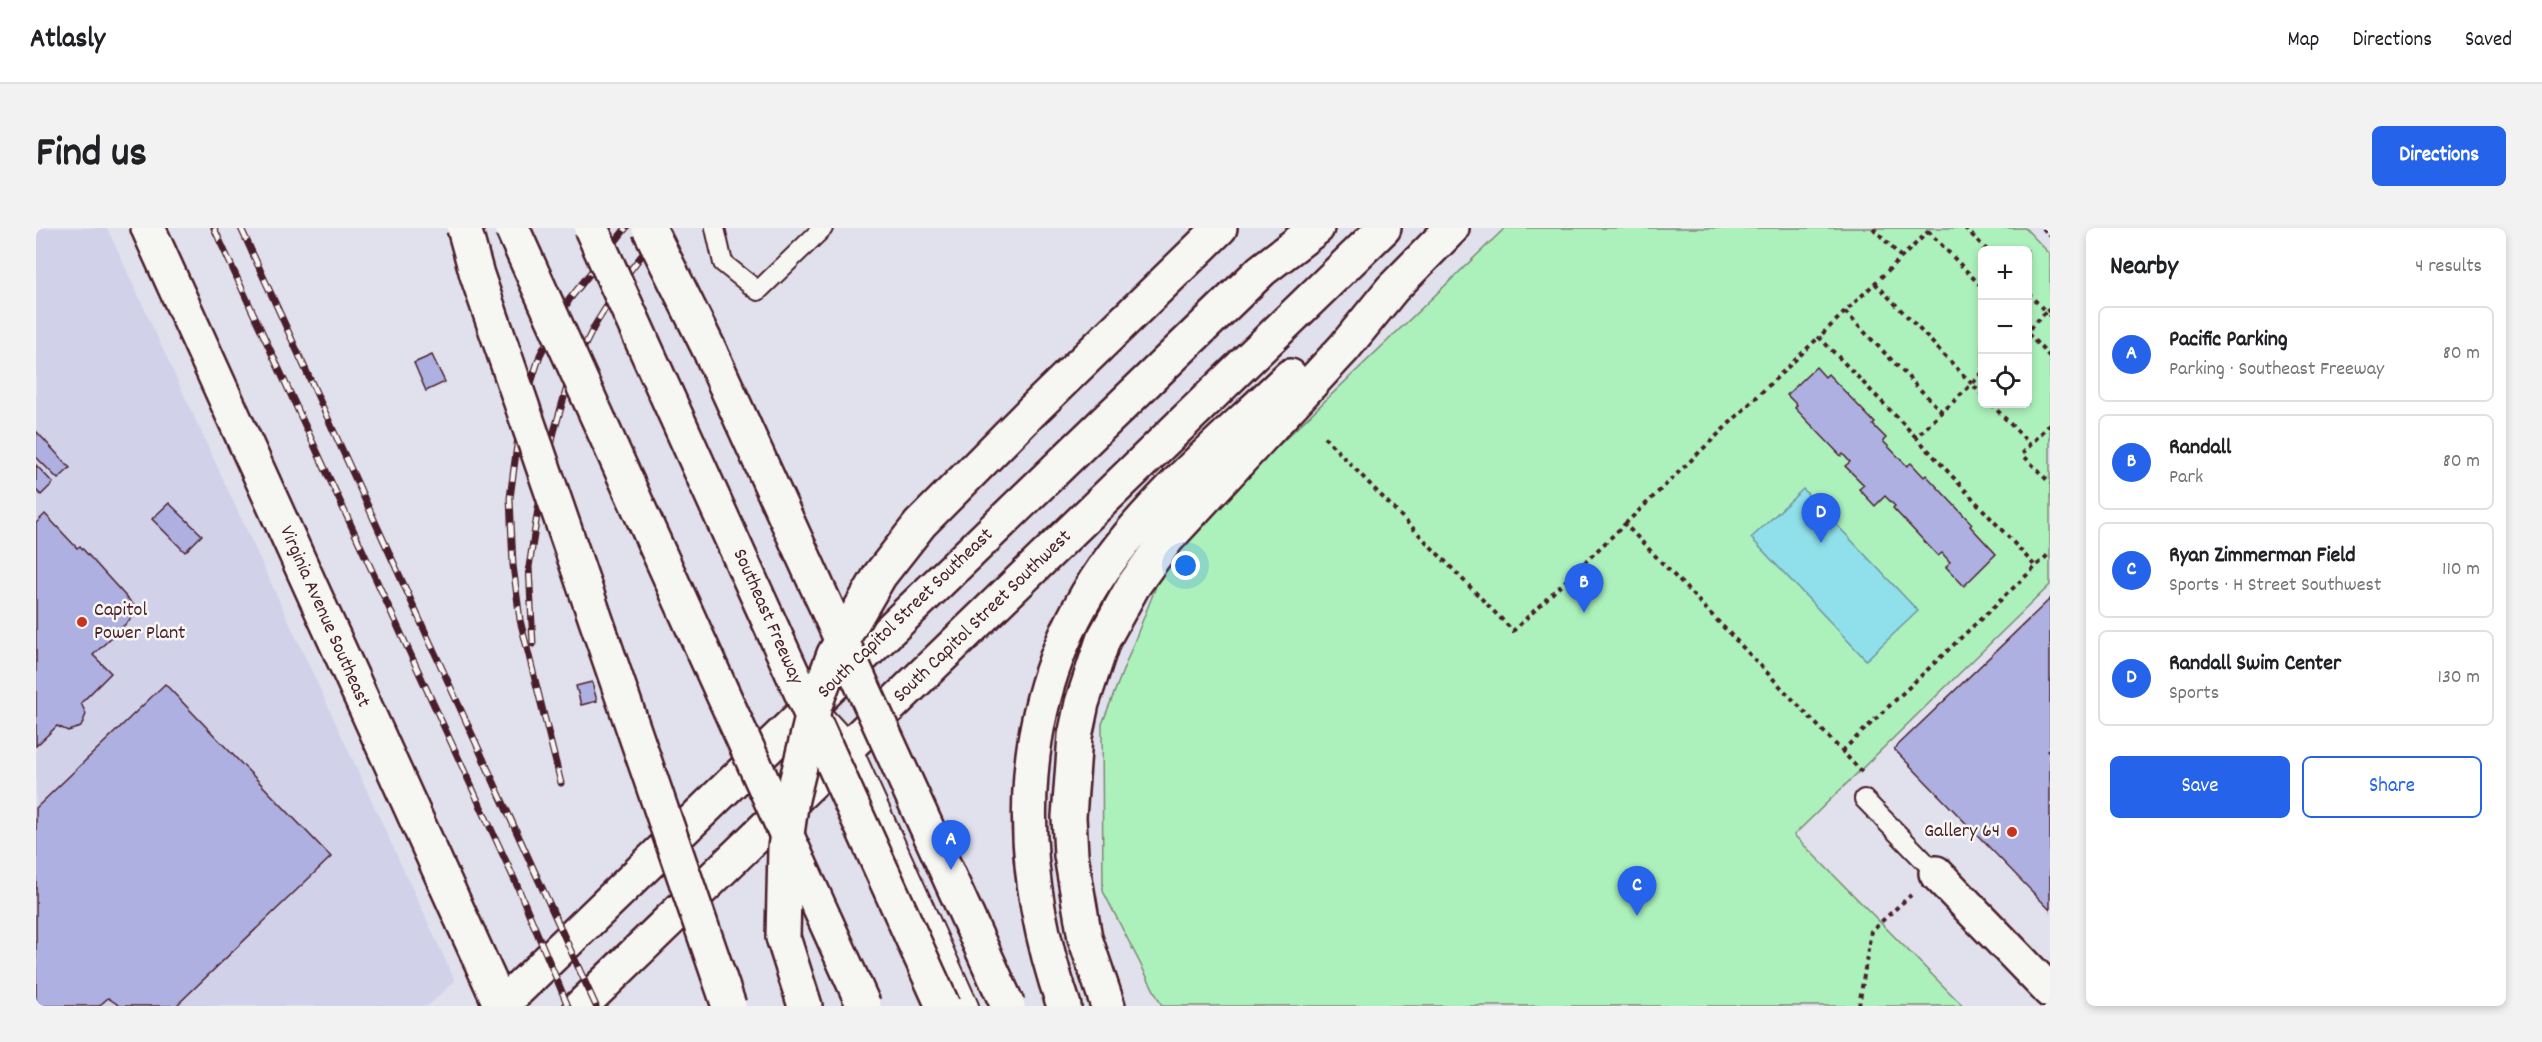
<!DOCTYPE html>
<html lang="en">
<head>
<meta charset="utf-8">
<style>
	:root { --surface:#fff; --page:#f2f2f2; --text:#202124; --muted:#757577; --line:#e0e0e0; --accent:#2563eb }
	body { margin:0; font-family:Dekko,sans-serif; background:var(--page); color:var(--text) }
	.controls { position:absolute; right:18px; top:18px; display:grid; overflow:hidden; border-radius:9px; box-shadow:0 3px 9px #0003 }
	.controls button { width:54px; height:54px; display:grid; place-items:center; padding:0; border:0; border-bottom:2px solid var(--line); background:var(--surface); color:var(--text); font:30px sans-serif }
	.you { position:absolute; left:1150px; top:338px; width:21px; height:21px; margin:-15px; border:4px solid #fff; border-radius:50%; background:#1a73e8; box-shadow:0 0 0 9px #1a73e833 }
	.badge { display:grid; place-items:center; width:39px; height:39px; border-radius:50%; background:var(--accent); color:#fff; font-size:20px; font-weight:700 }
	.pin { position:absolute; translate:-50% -50px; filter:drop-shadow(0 2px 3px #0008) }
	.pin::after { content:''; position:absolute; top:32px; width:21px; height:18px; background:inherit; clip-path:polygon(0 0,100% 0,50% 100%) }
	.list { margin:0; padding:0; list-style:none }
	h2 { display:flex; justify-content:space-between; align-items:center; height:78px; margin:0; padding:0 24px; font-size:26px }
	h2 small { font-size:20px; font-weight:400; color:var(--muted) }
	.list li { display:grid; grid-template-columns:39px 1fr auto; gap:18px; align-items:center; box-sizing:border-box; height:96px; margin:0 12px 12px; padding:0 12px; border:2px solid var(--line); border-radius:9px }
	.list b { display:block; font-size:22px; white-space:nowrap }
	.list p { margin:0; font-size:20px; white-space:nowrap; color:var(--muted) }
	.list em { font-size:20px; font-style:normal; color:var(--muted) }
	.actions { display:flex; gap:12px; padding:18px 24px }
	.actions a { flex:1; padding:14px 0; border:2px solid var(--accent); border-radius:9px; text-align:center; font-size:21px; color:var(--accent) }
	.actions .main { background:var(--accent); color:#fff }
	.icon { flex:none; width:33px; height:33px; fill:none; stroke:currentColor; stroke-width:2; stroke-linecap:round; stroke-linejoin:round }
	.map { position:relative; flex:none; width:2014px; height:778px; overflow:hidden; border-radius:9px }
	header { display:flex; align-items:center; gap:36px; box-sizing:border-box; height:84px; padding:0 30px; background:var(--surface); border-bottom:2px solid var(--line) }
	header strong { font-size:28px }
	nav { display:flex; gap:33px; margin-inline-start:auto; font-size:21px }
	.intro { display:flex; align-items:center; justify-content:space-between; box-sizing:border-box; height:144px; padding:0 36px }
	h1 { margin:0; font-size:42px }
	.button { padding:15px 27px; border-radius:9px; background:var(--accent); color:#fff; font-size:21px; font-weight:700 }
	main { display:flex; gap:36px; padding:0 36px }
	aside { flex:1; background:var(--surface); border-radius:9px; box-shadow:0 3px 9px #0003 }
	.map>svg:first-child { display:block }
	.built { fill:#d1d2e9 }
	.green { fill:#acf1bc; stroke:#7b8874; stroke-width:1.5; fill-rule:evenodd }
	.water { fill:#8fe0ea; stroke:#73939e; stroke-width:1.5 }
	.building { fill:#aeb0e1; stroke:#4a1f2b; stroke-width:1.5 }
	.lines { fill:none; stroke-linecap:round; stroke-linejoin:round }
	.service-casing { stroke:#4a1f2b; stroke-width:22 }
	.minor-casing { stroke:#4a1f2b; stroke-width:38 }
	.primary-casing { stroke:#4a1f2b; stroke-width:38 }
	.motorway-casing { stroke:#4a1f2b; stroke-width:38 }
	.path { stroke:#4a1f2b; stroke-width:4; stroke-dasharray:4.5 4.5; stroke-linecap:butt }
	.service { stroke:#f6f6f2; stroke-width:18 }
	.minor { stroke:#f6f6f2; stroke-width:33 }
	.primary { stroke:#f6f6f2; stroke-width:33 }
	.motorway { stroke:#f6f6f2; stroke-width:33 }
	.rail-casing { stroke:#4a1f2b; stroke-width:7 }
	.rail { stroke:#f6f6f2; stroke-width:4.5; stroke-dasharray:14; stroke-linecap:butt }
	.motorway-bridge-casing { stroke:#4a1f2b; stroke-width:38; stroke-linecap:butt }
	.motorway-bridge { stroke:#f6f6f2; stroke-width:33 }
	.poi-dot { fill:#c8321e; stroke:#f6f6f2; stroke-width:2 }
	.labels { text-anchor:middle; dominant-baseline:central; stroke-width:5; stroke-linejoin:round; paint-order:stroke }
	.poi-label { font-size:20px; fill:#4a1f2b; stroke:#f6f6f2; text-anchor:start }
	.street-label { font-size:20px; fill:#4a1f2b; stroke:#f6f6f2 }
</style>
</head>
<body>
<header>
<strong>Atlasly</strong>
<nav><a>Map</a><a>Directions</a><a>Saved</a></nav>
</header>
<div class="intro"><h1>Find us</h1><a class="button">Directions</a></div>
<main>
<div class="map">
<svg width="2014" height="778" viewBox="0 0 2014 778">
	<rect width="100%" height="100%" fill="#e0e1ed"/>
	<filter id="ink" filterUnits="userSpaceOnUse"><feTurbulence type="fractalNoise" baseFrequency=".0167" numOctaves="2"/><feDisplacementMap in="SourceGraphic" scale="12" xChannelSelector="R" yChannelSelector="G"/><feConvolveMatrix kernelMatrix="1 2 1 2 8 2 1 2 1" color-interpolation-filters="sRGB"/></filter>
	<g filter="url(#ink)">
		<path class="built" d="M0,0H71L419,753L392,778H0Z"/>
		<path class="green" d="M1469,0H1989L2014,26V357L1758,607L1927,778H1126L1067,663L1066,496L1126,343L1168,289ZM1946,22H1992V176H1946Z"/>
		<path class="water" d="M1767,261L1882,383L1830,432L1715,310Z"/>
		<g class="building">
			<path d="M396,127L409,154L390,163L378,135Z"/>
			<path d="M1780,139L1789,149L1792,146L1839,195L1837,197L1850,210L1847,213L1871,238L1875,235L1888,249L1890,247L1936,296L1934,298L1960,326L1928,358L1910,339L1914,334L1906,325L1902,328L1857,280L1859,278L1849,268L1839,278L1823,261L1828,257L1809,238L1814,234L1807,226L1805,228L1759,180L1761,177L1751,167Z"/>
			<path d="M0,203L34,240L22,251L0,229Z"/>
			<path d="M0,237L17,255L5,267L0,262Z"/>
			<path d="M133,275L166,307L149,324L116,291Z"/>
			<path d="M9,286L41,320L44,318L103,383L57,427L75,445L45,475L50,486L45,499L32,503L21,498L0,518V295Z"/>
			<path d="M2014,371V520L2011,522L2014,525V682L1858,521Z"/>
			<path d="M556,454L561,473L545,477L540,458Z"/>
			<path d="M129,456L295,629L140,778H84L72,770L63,778H0V580Z"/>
		</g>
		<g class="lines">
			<defs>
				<g id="service">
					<path d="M679,0L687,35L722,63L787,0"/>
					<path d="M783,482L815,517L933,778"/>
					<path d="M1828,571L1900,645"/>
				</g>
				<g id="minor">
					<path d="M112,0L465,778"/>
					<path d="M1900,645L2014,763"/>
				</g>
				<g id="primary">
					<path d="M465,778L1226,42L1281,0"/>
					<path d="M545,778L1348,0"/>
				</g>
				<g id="motorway">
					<path d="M995,184L1184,0"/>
					<path d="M747,709L769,778"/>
					<path d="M1028,778C975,626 977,462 1076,329C1127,261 1194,206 1254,148"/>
					<path d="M1072,778L1049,710L1035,627L1033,589L1039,508L1046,475L1067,412L1097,358L1131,311L1308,120L1356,61L1416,0"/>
				</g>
			</defs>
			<use href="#service" class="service-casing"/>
			<use href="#minor" class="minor-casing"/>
			<use href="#primary" class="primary-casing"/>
			<use href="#motorway" class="motorway-casing"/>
			<g class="path">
				<path d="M1837,0L1865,29"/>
				<path d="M1929,0L1951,22"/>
				<path d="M2007,0L2014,8"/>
				<path d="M1892,3L1946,59"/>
				<path d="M1839,55L1936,156L1880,209L2000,339"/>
				<path d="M1992,65L2010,84L1992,102"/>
				<path d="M2014,81L2010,84L2014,88"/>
				<path d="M1809,84L1906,184"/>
				<path d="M1992,106L2014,129"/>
				<path d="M1946,145L1936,156L1946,167"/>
				<path d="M1955,176L1994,216"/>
				<path d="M2014,196L1986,226L2014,255"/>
				<path d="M1288,209L1477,403L1589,296L1826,544"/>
				<path d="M1880,209L1783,109L1896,0"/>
				<path d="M1589,296L1783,109"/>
				<path d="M1806,523L2014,325"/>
				<path d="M1823,778L1835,703L1875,667"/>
			</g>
			<use href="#service" class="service"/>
			<use href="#minor" class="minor"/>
			<use href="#primary" class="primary"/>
			<use href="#motorway" class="motorway"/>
			<defs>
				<g id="rail">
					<path d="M178,0L480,655L532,778"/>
					<path d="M205,0L560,778"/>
					<path d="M497,416L493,339L502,281L518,204L535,145L559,97L589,49L627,0"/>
					<path d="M525,555L484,392L477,337L474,270L485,187L504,127L533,72L590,0"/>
				</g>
			</defs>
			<use href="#rail" class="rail-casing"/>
			<use href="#rail" class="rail"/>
			<defs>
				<g id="motorway-bridge">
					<path d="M428,0L441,47L693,778"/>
					<path d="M476,0L828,778"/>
					<path d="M555,0L907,778"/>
					<path d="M613,0L673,121L972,778"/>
					<path d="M747,709L749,620L756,571L779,477L798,426L844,347L884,296L995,184"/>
				</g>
			</defs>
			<use href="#motorway-bridge" class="motorway-bridge-casing"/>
			<use href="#motorway-bridge" class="motorway-bridge"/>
		</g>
	</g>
	<g class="poi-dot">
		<circle cx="46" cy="394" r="6"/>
		<circle cx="1976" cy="604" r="6"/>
	</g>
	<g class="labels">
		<g class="poi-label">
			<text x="58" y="383">Capitol<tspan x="58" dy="23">Power Plant</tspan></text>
			<text x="1964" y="604" text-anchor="end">Gallery 64</text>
		</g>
		<g class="street-label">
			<text transform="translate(870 386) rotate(-44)">South Capitol Street Southeast</text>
			<text transform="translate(288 389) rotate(66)">Virginia Avenue Southeast</text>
			<text transform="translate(731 389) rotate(66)">Southeast Freeway</text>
			<text transform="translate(947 389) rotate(-44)">South Capitol Street Southwest</text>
		</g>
	</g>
</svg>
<div class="controls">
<button>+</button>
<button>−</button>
<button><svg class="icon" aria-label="locate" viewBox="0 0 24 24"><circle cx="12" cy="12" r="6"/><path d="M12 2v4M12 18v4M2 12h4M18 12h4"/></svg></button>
</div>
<div class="you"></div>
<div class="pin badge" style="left:915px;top:642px">A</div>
<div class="pin badge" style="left:1548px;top:385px">B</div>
<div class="pin badge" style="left:1601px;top:688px">C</div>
<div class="pin badge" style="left:1785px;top:315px">D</div>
</div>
<aside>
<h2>Nearby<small>4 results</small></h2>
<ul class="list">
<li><span class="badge">A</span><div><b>Pacific Parking</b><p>Parking · Southeast Freeway</p></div><em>80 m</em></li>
<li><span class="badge">B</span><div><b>Randall</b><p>Park</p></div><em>80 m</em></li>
<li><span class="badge">C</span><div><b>Ryan Zimmerman Field</b><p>Sports · H Street Southwest</p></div><em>110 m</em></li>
<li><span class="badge">D</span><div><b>Randall Swim Center</b><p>Sports</p></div><em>130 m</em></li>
</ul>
<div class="actions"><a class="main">Save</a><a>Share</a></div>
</aside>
</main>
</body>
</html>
